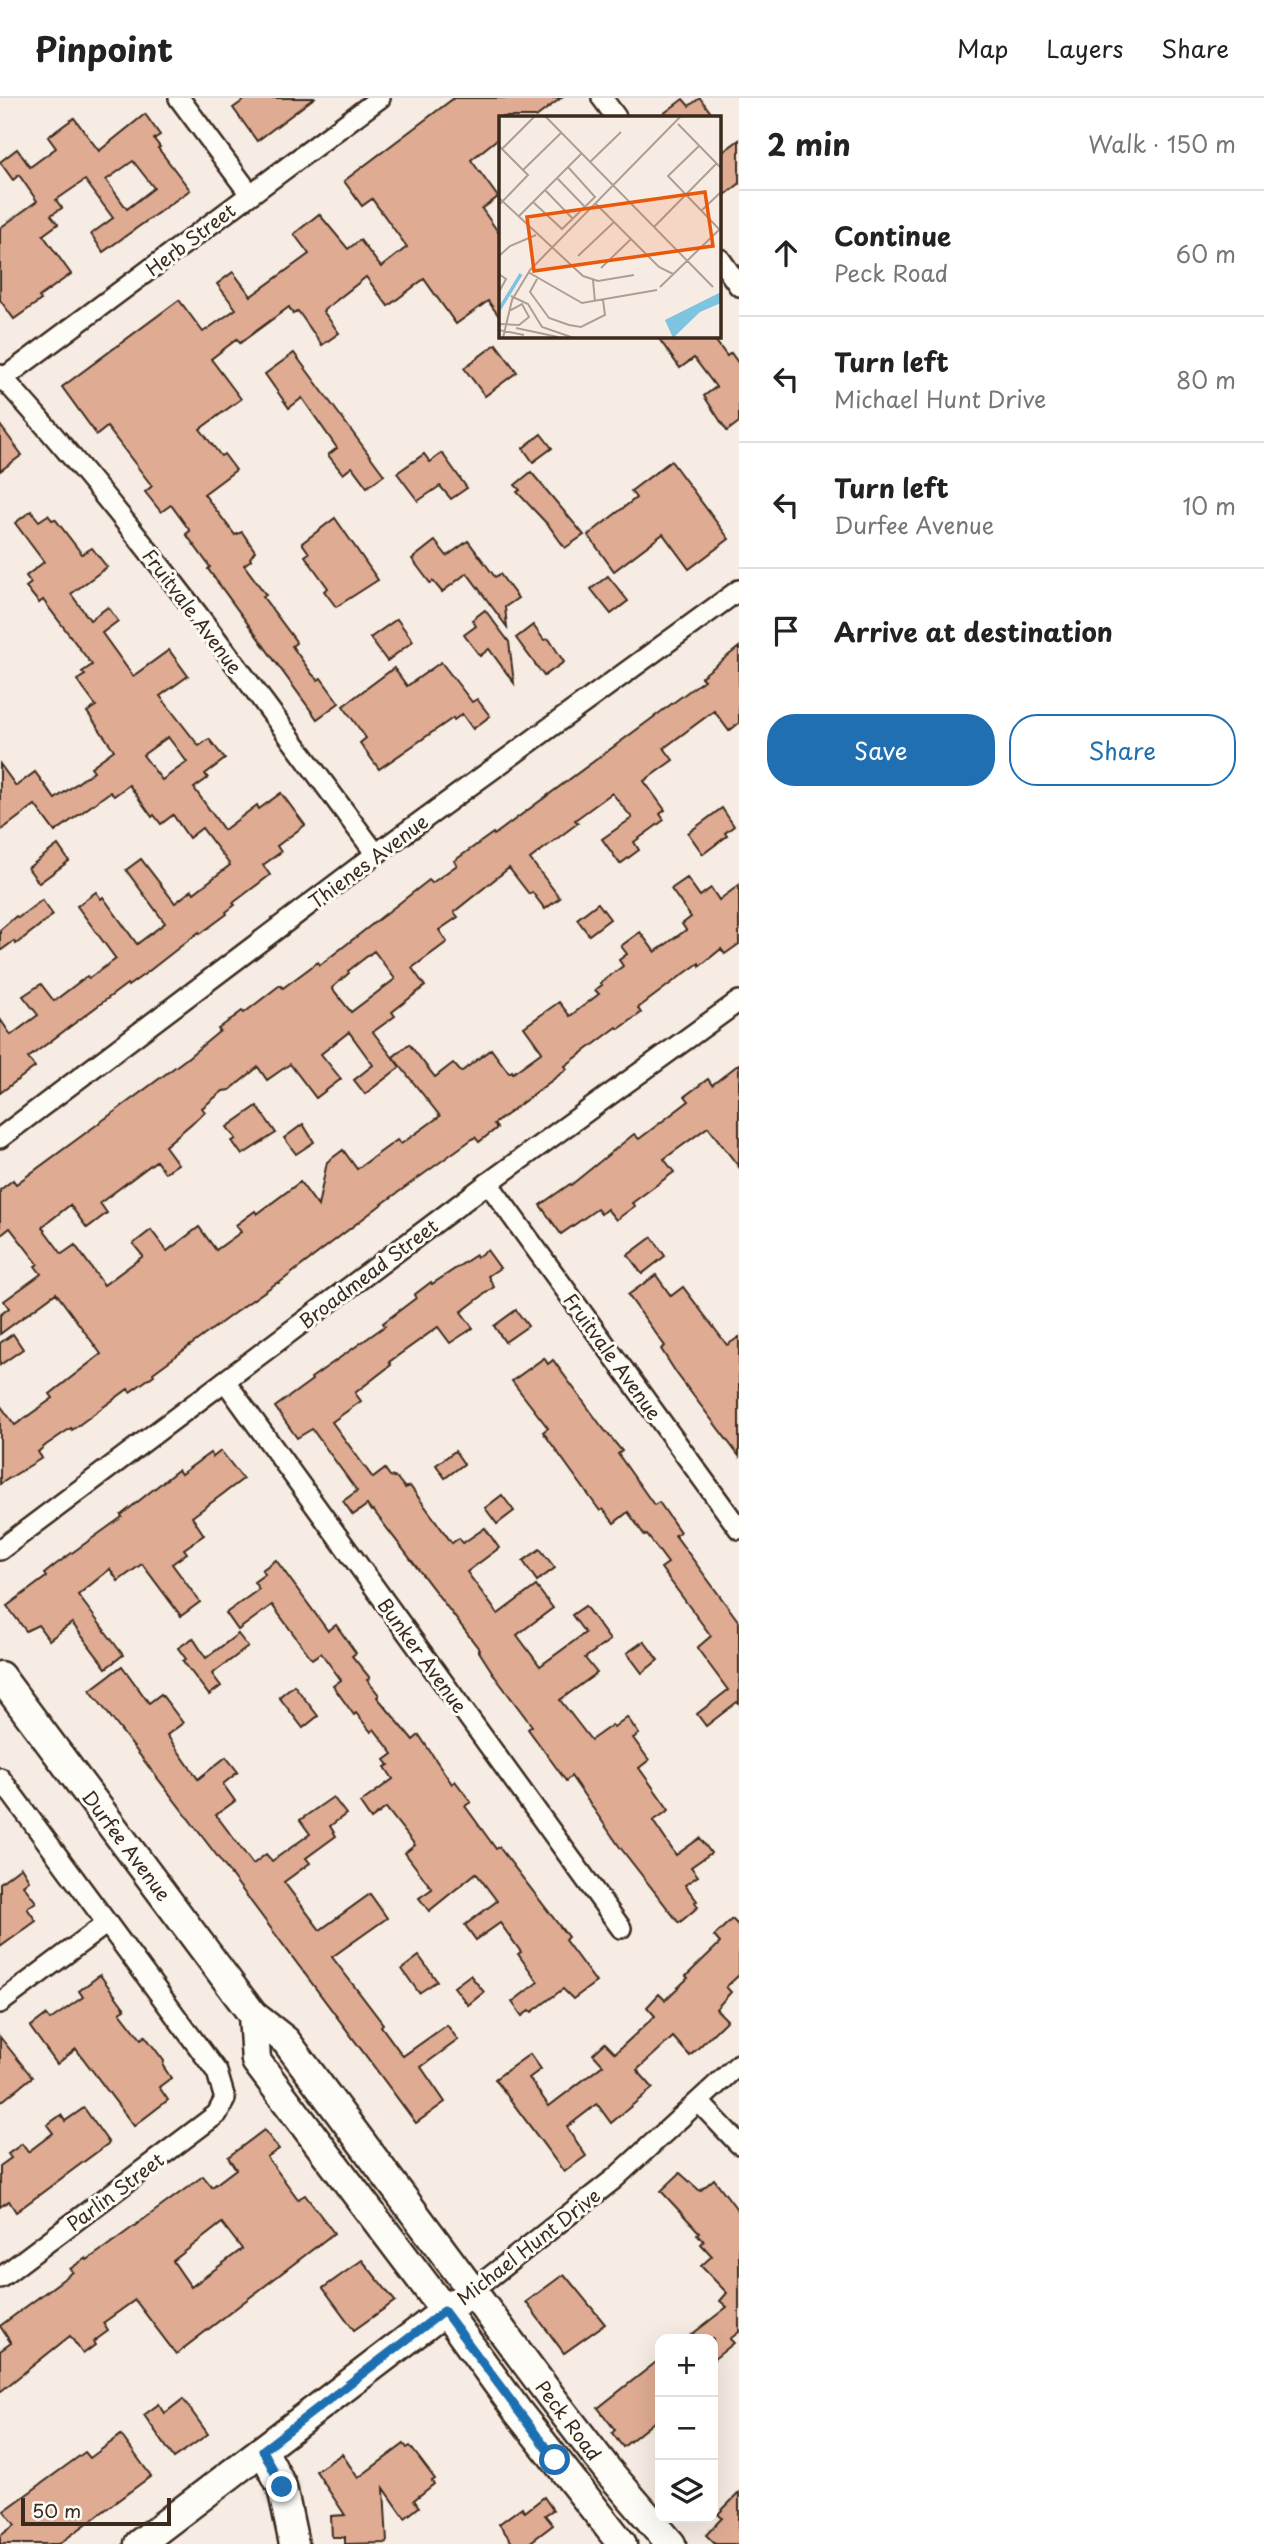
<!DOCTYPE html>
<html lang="en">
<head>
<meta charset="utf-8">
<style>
	:root { --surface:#fff; --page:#f2f2f2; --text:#222; --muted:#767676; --line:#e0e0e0; --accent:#1f6fb2 }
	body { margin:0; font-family:"Playpen Sans",sans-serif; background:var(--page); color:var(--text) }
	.controls { position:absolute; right:21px; bottom:21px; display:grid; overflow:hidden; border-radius:14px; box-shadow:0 7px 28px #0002 }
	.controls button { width:63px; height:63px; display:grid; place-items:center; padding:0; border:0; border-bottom:2px solid var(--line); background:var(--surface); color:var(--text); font:35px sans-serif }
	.scale { position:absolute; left:21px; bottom:18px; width:150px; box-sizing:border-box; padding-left:7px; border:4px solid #3b2a1e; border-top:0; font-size:19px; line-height:24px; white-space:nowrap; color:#3b2a1e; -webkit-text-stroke:5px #fdfcf7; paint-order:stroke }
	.stop { position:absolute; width:21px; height:21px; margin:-16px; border:5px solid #1f6fb2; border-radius:50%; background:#fff }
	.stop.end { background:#1f6fb2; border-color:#fff; box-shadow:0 2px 7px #0008 }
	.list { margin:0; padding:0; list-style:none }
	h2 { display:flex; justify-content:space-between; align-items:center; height:91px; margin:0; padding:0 28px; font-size:30px }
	h2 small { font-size:23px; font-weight:400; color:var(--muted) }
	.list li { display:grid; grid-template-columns:46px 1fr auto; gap:21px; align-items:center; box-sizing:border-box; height:126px; padding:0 28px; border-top:2px solid var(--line) }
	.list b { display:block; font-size:26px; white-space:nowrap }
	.list p { margin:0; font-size:23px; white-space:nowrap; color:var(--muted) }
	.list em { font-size:23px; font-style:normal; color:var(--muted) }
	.actions { display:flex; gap:14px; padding:21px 28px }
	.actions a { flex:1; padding:16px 0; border:2px solid var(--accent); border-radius:28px; text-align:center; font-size:24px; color:var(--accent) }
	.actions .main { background:var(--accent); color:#fff }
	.icon { flex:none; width:38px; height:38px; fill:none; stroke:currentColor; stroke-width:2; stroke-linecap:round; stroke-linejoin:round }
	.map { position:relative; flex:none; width:739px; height:2446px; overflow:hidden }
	header { display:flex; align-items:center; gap:42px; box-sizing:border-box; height:98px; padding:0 35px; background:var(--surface); border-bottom:2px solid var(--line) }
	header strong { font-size:33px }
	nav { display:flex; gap:38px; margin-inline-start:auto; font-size:24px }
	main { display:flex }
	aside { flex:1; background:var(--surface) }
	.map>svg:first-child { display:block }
	.building { fill:#dfab93; stroke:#3b2a1e; stroke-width:2; fill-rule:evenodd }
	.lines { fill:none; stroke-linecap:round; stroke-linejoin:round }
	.street-casing { stroke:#3b2a1e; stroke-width:24 }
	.secondary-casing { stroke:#3b2a1e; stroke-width:33 }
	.street { stroke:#fdfcf7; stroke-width:19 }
	.secondary { stroke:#fdfcf7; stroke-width:28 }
	.route { stroke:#1f6fb2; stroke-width:9 }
	.labels { text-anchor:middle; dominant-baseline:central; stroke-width:6; stroke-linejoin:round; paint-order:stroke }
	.street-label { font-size:19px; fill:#3b2a1e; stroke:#fdfcf7 }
	.inset-river { fill:none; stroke:#7ec3df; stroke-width:3.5 }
	.inset-road { fill:none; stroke:#ac9e94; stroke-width:2 }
	.view { fill:#e8590c; fill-opacity:0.15; stroke:#e8590c; stroke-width:3.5 }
	.inset-edge { fill:none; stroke:#3b2a1e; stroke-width:3.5 }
</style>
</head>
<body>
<header>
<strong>Pinpoint</strong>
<nav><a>Map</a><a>Layers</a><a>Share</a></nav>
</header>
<main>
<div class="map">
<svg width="739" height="2446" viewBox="0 0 739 2446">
	<rect width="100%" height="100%" fill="#f7ece3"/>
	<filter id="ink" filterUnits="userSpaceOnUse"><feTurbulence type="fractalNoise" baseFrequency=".0143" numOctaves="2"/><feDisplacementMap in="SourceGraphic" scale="14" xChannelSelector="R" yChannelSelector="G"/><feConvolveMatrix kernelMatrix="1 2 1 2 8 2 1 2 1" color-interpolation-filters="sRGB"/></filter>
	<g filter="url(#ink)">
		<g class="building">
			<path d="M247,0H314L257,43L233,10Z"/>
			<path d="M454,0H561L536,19H501V38L471,62L498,99L482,111L501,138V221L488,203L456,226L424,181L388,208L366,179L323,213L339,235L322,247L298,213L293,216L289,209L240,245L237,241L211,261L241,301L200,331L221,358L224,356L236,372L204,396L235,437L242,434L255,453L250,460L251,462L244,467L266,497L263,499L295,542L296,545L292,548L312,576L318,582L321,580L339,605L317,621L208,471L210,469L186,436L190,433L171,407L161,414L145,394L152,388L107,329L97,337L62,289L179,202L203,234L236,211L217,186L233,174L251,198L309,156L294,136L319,116L348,151L360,142L381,169L407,149L372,101L362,108L344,83Z"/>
			<path d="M700,0L714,19H659L683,1L689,8Z"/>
			<path d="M145,16L160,37L154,41L160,49L158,50L190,92L103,154L91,136L113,120L85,82L56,102L62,110L51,117L58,126L43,137L71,176L39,199L41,202L14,221L0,202V130L37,103L19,77L13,82L0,64L17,51L30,69L56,50L48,39L74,20L99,53ZM133,63L154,90L127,111L106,82Z"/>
			<path d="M739,42V86L720,101V56Z"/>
			<path d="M657,238H712L727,258L731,255L739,266V324L727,333L704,298L716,289L694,260L680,270Z"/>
			<path d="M496,246L517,274L485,298L464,270Z"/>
			<path d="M294,255L384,377L367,389L352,369L343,376L328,357L337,350L302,300L289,310L265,276Z"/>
			<path d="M0,327L22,357L0,373Z"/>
			<path d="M541,336L552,350L533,364L523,350Z"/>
			<path d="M442,355L467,390L451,401L440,388L418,403L397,375L424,356L430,364Z"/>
			<path d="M671,363L729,441L689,471L663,436L614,473L588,437L636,400L631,393Z"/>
			<path d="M531,374L584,437L565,450L549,428L517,394L520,392L515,387Z"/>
			<path d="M31,413L39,423L48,417L52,422L55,421L82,456L92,450L107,469L71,496L90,522L108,509L118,523L102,535L133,578L169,552L188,578L160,598L199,648L209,641L225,661L205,676L208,680L194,690L224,732L257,707L259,711L281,695L305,727L277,748L281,754L263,767L270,777L233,805L235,807L226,814L227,816L200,836L199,834L149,873L128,888L127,886L28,960L35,969L0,995V921L11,937L38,917L23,898L41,886L54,903L87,878L89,880L116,861L77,808L96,794L101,801L103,799L137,846L165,825L126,772L141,761L175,805L192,792L194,795L230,767L202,730L189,740L173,717L161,726L154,717L152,719L129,687L114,698L110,694L55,734L35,707L0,733V666L16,688L35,674L55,701L94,673L91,669L114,652L87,614L96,608L77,582L85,577L82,574L92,567L43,502L39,505L26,489L31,485L26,478L44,464L15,425ZM168,639L187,664L162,682L143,657Z"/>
			<path d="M335,420L378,482L336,509L324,493L328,490L305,458L309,455L302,445Z"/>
			<path d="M435,443L447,458L468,443L495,479L500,476L518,500L505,509L507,529L467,475L442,494L433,483L430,485L412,461Z"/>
			<path d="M608,478L628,503L611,516L591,491Z"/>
			<path d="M485,512L509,544L514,585L489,551L480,558L464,537L476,528L472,522Z"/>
			<path d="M397,521L413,543L387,563L370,540Z"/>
			<path d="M533,527L544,542L549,541L564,564L544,578L516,540Z"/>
			<path d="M739,549V625L729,633L714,613L664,650L673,662L644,683L665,712L660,716L664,722L634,744L639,752L620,766L602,741L632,720L612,695L575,722L578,725L530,761L560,800L545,811L532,794L529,796L509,770L454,814L458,819L439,832L447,844L412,870L425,888L392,914L395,918L373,934L400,969L365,996L354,982L373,967L349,934L321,956L341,981L316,1000L290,966L267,982L258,969L230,992L223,993L202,1010L205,1014L165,1048L178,1066L165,1075L156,1063L100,1105L107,1115L87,1130L70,1107L42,1129L62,1156L75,1147L104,1187L143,1158L133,1146L151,1132L167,1153L199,1129L216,1152L241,1134L236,1127L255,1113L257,1116L300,1084L318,1108L327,1064L343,1052L357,1071L397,1042L401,1046L440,1018L393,959L409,946L435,979L453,965L461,974L491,951L509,975L512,973L513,975L542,954L524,929L559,904L570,918L599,896L595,892L602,887L600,885L623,868L619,862L627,856L621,848L640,834L655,854L686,832L682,826L691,819L671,791L687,780L700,798L711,790L719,802L739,787V846L725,856L721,851L700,868L699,865L674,883L638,910L641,915L619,931L617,929L565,968L567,971L494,1026L497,1030L479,1044L475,1039L382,1106L279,1185L278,1184L241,1210L153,1275L154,1277L130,1294L128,1291L72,1332L71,1330L46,1347L38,1354L42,1360L0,1386V1307L15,1327L53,1300L50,1296L101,1256L56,1195L0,1236V1217L9,1210L4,1203L41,1176L35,1168L38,1166L10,1130L0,1138V1092L13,1082L16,1086L72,1045L186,961L220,933L218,931L242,913L244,915L280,887L283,890L318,864L320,867L429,782L432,785L457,767L454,763L493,735L494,737L704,582L701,579ZM374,853L395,881L351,914L332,890L349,875L348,873Z"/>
			<path d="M441,564L472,604L477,601L490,618L473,631L462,616L454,622L453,620L379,671L360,645L366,640L343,608L394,570L407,588Z"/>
			<path d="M722,710L734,728L725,735L727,738L703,756L688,735Z"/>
			<path d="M58,747L69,763L39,785L28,770Z"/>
			<path d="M42,802L53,817L16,846L14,843L0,853V832L16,818L18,820Z"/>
			<path d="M598,805L610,821L589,837L577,821Z"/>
			<path d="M739,966V1069L708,1029L664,1061L674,1074L632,1105L635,1108L616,1122L607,1111L601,1116L597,1111L561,1136L540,1107L570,1086L571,1087L634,1036L639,1041L689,1003L685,998L708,981L712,987Z"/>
			<path d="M257,1008L276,1035L242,1057L232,1043L236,1041L227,1029Z"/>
			<path d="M303,1026L314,1044L296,1056L284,1040Z"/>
			<path d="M652,1139L665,1158L642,1176L628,1157Z"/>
			<path d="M487,1152L500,1170L488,1178L494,1189L461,1214L473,1230L450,1245L438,1229L389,1264L391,1267L355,1295L361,1303L332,1324L373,1380L385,1371L390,1378L397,1380L405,1390L410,1388L452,1445L459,1440L463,1445L485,1430L499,1450L467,1474L498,1516L536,1488L553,1510L517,1537L540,1568L585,1535L572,1517L585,1508L610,1542L585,1560L597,1575L560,1602L591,1642L612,1627L614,1629L627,1619L639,1636L633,1640L649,1662L639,1670L669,1712L653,1723L676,1757L700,1740L711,1755L691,1769L698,1778L685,1787L697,1803L695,1804L698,1809L679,1825L619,1748L571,1678L566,1683L550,1661L528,1631L532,1628L496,1580L478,1552L479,1551L373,1412L371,1413L367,1407L353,1417L343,1403L357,1393L312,1331L297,1340L275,1309L312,1282L311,1280L385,1228L383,1225L416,1200L414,1197L431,1184L432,1186L476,1157L477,1159Z"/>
			<path d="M656,1177L671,1198L683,1189L727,1247L739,1239V1358L677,1276L661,1251L665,1248L628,1197Z"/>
			<path d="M516,1212L528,1228L505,1244L494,1228Z"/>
			<path d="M13,1236L23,1251L0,1267V1245Z"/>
			<path d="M544,1260L548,1266L553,1262L602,1329L622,1353L618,1356L654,1407L659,1404L680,1434L675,1437L739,1524V1606L737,1604L706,1628L697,1616L728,1592L697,1550L711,1538L661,1470L668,1465L647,1437L645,1438L628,1414L614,1425L603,1411L600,1413L543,1334L548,1330L512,1283Z"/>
			<path d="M221,1353L243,1381L192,1419L204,1437L184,1451L187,1455L172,1466L200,1504L181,1518L142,1466L118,1483L110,1471L78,1497L123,1557L106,1570L72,1525L49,1542L38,1527L26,1533L7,1508L46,1479L44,1476L55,1467L122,1419L121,1417L178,1372L181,1376L210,1355L213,1359Z"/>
			<path d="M455,1353L464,1366L445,1380L436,1367Z"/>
			<path d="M502,1397L514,1413L497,1426L485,1410Z"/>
			<path d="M540,1451L555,1470L537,1483L523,1463Z"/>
			<path d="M276,1462L328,1533L336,1527L356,1555L352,1558L370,1580L367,1582L379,1597L377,1599L413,1642L419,1637L452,1686L455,1683L471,1704L465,1708L496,1751L499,1749L568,1839L565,1842L596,1884L573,1901L563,1891L532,1914L530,1912L522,1918L512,1904L538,1884L518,1856L521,1854L500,1825L476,1842L465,1827L497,1803L476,1775L429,1813L419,1800L432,1791L405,1755L415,1747L386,1710L371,1721L360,1705L393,1681L385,1669L389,1667L385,1662L393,1656L374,1631L371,1634L356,1615L354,1617L333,1588L341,1582L321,1555L312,1561L272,1507L238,1532L226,1515L259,1491L254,1484L265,1476L262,1472Z"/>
			<path d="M238,1536L248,1549L212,1576L221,1588L209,1597L183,1563L186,1561L178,1550L193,1540L206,1560Z"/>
			<path d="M644,1543L658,1562L642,1575L627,1555Z"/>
			<path d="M122,1568L149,1605L161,1596L183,1625L167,1637L198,1681L226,1659L238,1674L223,1686L235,1703L216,1717L253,1766L266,1756L272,1763L310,1736L300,1722L333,1699L346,1716L330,1728L336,1738L306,1760L310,1765L284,1784L320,1832L370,1796L387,1820L332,1859L383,1926L381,1928L403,1958L447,1927L458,1942L421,1969L445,2004L416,2025L214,1754L90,1592Z"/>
			<path d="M294,1587L318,1618L303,1630L279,1599Z"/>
			<path d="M21,1769L29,1782L23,1787L36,1804L27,1810L36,1823L0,1849V1785Z"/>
			<path d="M732,1821L739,1828V1877L726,1889L731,1894L716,1911L727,1922L690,1958L673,1939L637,1972L653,1990L611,2025L597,2006L567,2029L586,2058L564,2074L495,1981L530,1956L541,1971L529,1980L549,2008L603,1967L593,1956L605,1945L615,1955L655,1918L647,1909L659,1896L665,1902L688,1880L686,1878L720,1845L714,1838Z"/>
			<path d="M419,1858L437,1883L419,1895L402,1871Z"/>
			<path d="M100,1877L125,1911L120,1914L141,1941L145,1938L164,1963L163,1968L171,1980L159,1989L168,2002L134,2028L76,1951L57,1966L30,1929L46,1917L50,1922L83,1899L79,1893Z"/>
			<path d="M470,1877L484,1894L468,1907L454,1889Z"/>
			<path d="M0,1939L32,1979L0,2005Z"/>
			<path d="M84,2010L109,2045L16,2114L9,2103L0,2109V2068L11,2060L8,2056L22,2046L28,2054L53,2035L47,2027L61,2017L65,2023Z"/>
			<path d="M264,2032L279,2051L267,2059L298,2101L305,2097L334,2135L176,2256L135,2202L103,2225L108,2233L93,2244L95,2247L83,2256L70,2238L0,2294V2253L11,2245L0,2228L73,2174L70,2171L86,2160L87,2162L100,2153L203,2078L212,2089L236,2071L228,2059ZM222,2125L242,2151L191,2189L173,2163Z"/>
			<path d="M680,2075L700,2093L714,2081L739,2114V2234L730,2241L734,2245L713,2262V2241H686L727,2209L720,2203L727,2195L701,2168L712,2158L701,2146L704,2143L697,2136L699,2134L661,2093Z"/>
			<path d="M362,2162L395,2203L354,2232L323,2190Z"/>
			<path d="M564,2176L605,2226L564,2255L526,2204Z"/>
			<path d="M660,2261V2319L623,2349L612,2335L615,2332L598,2310Z"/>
			<path d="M183,2301L208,2336L174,2360L144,2317L159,2306L165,2315Z"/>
			<path d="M121,2337L151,2378L59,2446H0V2438L15,2427L4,2413L85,2354L90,2360Z"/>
			<path d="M404,2346L407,2350L410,2348L435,2381L432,2383L434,2386L414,2402L419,2409L405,2420L384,2390L387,2445L345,2446V2439H332L331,2418L345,2417L316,2373L342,2356L358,2380Z"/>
			<path d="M739,2395V2446H715L706,2437L722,2420L718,2416Z"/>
			<path d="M544,2399L553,2412L545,2417L553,2427L528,2446H513L499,2426L522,2409L525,2414Z"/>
		</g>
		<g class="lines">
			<defs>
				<g id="street">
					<path d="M179,0L250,96"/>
					<path d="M602,0L616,19"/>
					<path d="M720,161L739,188"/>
					<path d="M0,277C137,427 255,593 376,756"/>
					<path d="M0,283L380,0"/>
					<path d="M0,1040L376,756L739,492"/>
					<path d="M488,1085L739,1431"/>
					<path d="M225,1283L621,1830"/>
					<path d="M0,1452L488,1085L739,903"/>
					<path d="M0,1680L217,1974L225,2001L217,2016L0,2180"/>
					<path d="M0,1905L107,1825"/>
					<path d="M699,2004L739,2046"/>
					<path d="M472,2193L614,2081L739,1966"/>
				</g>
				<g id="secondary">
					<path d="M0,1578L253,1917L286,1943L552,2300L609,2374L671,2446"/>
					<path d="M253,1917L256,1963L445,2213L518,2314L622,2446"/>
					<path d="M263,2352L282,2389L294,2446"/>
					<path d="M139,2446L458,2203"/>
				</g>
			</defs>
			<use href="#street" class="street-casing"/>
			<use href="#secondary" class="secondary-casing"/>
			<use href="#street" class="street"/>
			<use href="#secondary" class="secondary"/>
		</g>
	</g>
	<g class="lines" filter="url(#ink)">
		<path class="route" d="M282,2389L263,2352L444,2213L555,2362"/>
	</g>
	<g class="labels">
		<g class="street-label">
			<text transform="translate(190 141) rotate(-37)">Herb Street</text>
			<text transform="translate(193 513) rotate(53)">Fruitvale Avenue</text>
			<text transform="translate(368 763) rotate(-37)">Thienes Avenue</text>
			<text transform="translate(368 1175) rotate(-37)">Broadmead Street</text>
			<text transform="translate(613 1258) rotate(54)">Fruitvale Avenue</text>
			<text transform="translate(423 1557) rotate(54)">Bunker Avenue</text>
			<text transform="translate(127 1747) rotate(53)">Durfee Avenue</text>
			<text transform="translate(115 2093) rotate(-37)">Parlin Street</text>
			<text transform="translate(528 2148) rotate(-38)">Michael Hunt Drive</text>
			<text transform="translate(569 2322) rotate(53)">Peck Road</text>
		</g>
	</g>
	<g transform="translate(499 18)">
		<rect width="222" height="222" fill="#f7ece3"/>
		<path d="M222,176V187L201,196L174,222L166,204Z" fill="#7ec3df"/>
		<path class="inset-river" d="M0,194L22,158"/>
		<path class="inset-road" d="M46,0L214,171M179,8L223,53M0,30L29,59L0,89M200,30L169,60L220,113M3,33L36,0M91,46L122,16M24,54L62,17M58,62L86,91M46,74L74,103M0,82L84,160L99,165L135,159M34,86L63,113L96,81L69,51M96,87L160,151L174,158M202,95L223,75M19,101L82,38M155,111L217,48M0,140L11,130L37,119M79,140L115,106M102,152L132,123M29,156L83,187L158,174M0,158L7,163L0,176M38,163L31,176L50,202L70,209L82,211L106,199L104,184M94,164L96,186M161,171L223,111M12,180L29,188L43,211L75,222M0,208L20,209L30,201L23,188L10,195M17,212L59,221M0,214L25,219M4,222L13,184L31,154L182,0"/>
		<path class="view" d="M206,76L214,130L35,155L28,101Z"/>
		<rect width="222" height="222" class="inset-edge"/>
	</g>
</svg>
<div class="controls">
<button>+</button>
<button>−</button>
<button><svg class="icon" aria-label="layers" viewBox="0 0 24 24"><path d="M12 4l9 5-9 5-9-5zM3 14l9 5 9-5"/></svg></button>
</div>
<div class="scale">50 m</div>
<div class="stop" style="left:555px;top:2362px"></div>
<div class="stop end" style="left:282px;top:2389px"></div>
</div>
<aside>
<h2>2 min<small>Walk · 150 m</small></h2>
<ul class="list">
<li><svg class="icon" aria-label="ahead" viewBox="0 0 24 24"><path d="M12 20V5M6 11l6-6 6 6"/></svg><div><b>Continue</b><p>Peck Road</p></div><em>60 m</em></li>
<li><svg class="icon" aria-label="left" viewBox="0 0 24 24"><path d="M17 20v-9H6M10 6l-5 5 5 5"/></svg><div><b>Turn left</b><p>Michael Hunt Drive</p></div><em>80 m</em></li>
<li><svg class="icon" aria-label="left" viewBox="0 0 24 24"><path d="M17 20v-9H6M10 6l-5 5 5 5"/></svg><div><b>Turn left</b><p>Durfee Avenue</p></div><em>10 m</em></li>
<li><svg class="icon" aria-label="arrive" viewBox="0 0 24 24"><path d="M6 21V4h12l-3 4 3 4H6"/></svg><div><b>Arrive at destination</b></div></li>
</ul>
<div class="actions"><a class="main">Save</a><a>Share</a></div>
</aside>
</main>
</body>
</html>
